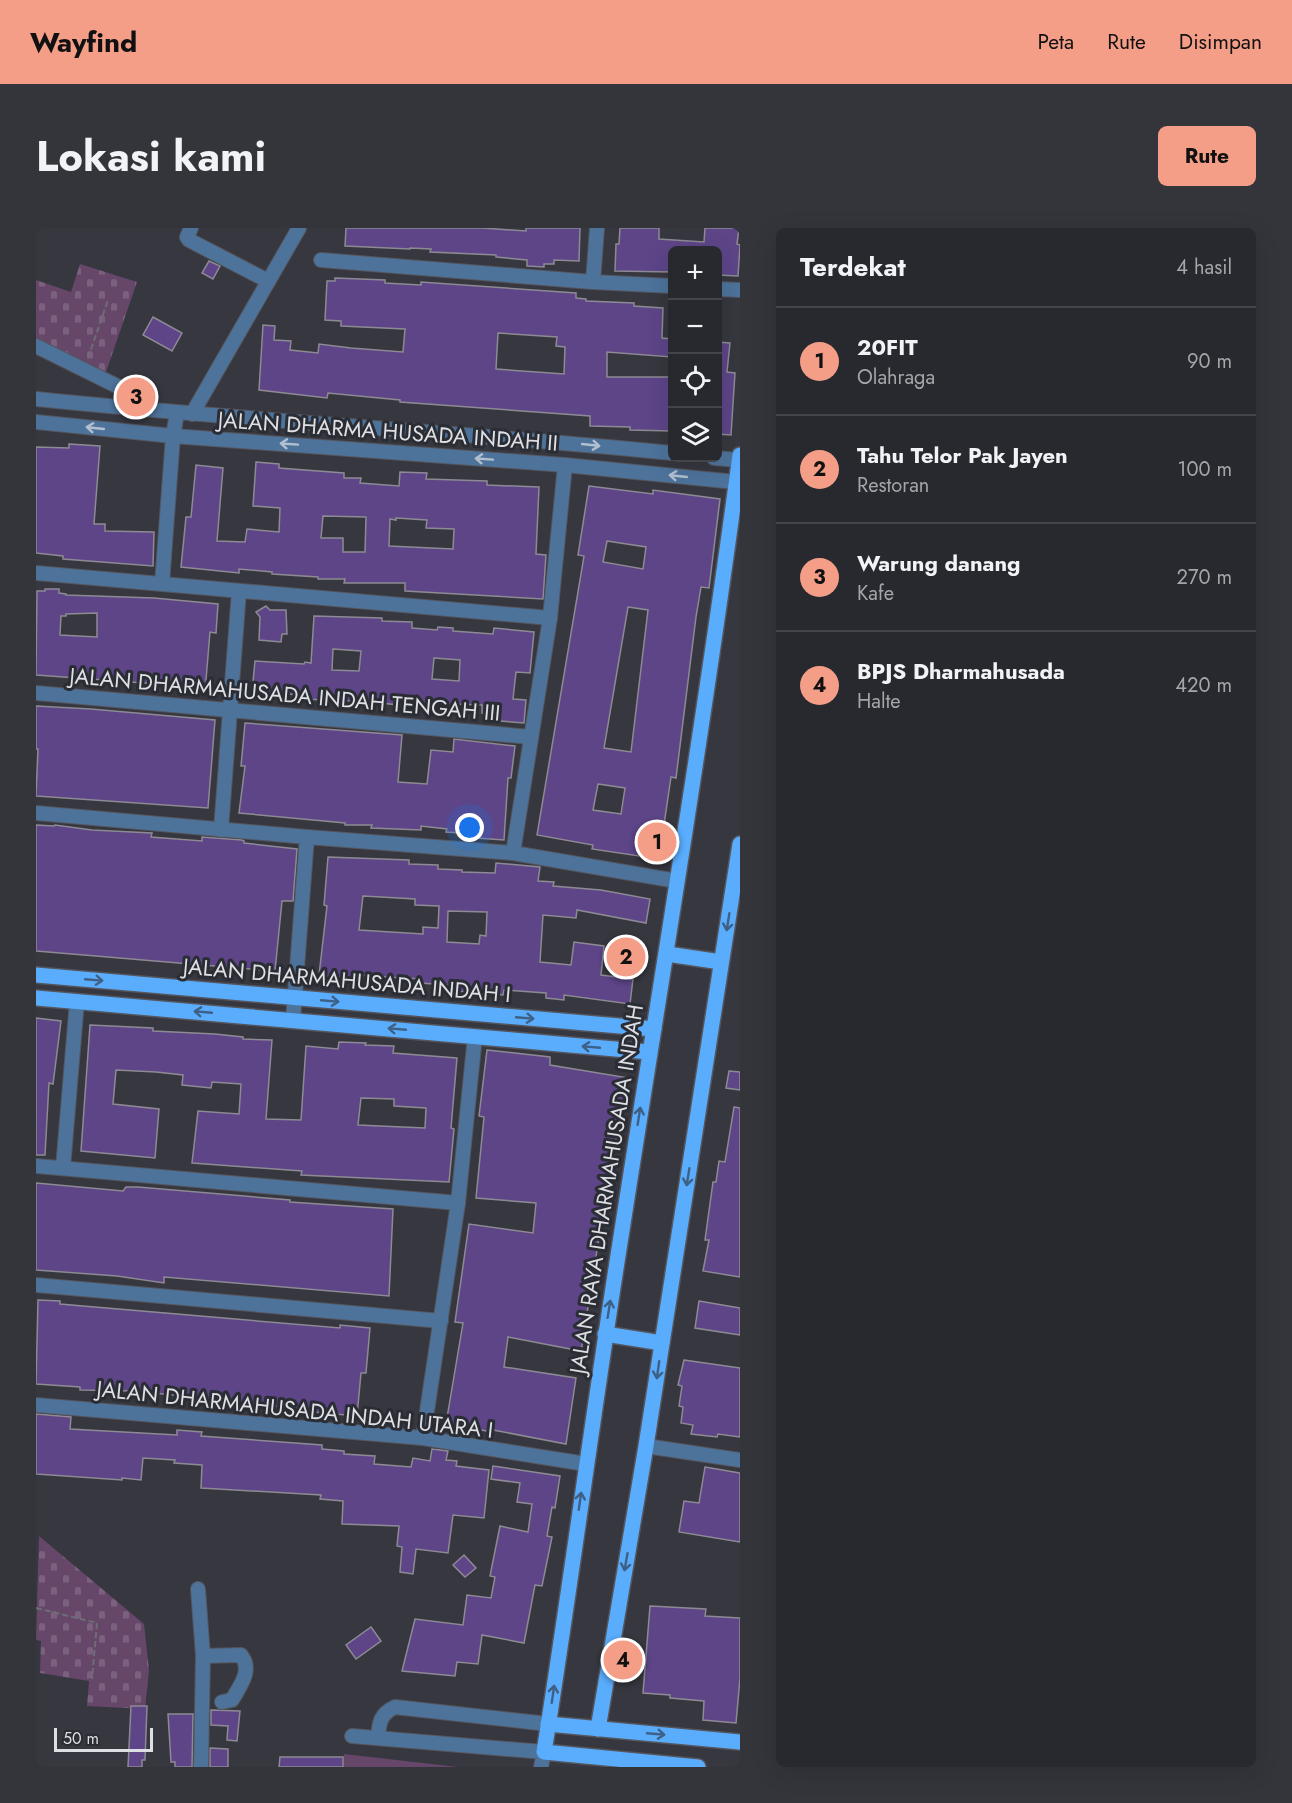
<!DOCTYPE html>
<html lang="id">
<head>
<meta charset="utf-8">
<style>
	:root { --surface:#28292f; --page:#34353b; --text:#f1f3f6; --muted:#a5a6aa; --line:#44454b; --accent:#f49e88 }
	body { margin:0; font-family:Jost,sans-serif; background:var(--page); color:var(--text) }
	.controls { position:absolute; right:18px; top:18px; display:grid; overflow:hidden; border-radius:9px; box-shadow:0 6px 24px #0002 }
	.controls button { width:54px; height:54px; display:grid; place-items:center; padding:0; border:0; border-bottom:2px solid var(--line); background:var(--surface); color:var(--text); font:30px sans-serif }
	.scale { position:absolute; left:18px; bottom:15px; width:99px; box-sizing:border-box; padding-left:6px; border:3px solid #dedfe4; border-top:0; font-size:16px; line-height:21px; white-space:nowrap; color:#dedfe4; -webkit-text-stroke:4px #2b2d35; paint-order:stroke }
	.you { position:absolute; left:434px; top:600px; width:21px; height:21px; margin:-15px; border:4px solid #fff; border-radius:50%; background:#1a73e8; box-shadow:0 0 0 9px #1a73e833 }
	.badge { display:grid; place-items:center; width:39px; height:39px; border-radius:50%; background:var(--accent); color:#111; font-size:20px; font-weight:700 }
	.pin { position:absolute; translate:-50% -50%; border:3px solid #fff; box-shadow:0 2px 6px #0006 }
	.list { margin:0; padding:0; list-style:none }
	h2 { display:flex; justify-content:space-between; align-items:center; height:78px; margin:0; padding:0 24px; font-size:26px }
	h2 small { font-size:20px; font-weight:400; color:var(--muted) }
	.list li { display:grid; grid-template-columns:39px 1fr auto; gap:18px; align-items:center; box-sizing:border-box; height:108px; padding:0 24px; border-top:2px solid var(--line) }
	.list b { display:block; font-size:22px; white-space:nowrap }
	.list p { margin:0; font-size:20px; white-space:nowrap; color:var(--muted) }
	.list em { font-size:20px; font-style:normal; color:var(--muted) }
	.icon { flex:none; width:33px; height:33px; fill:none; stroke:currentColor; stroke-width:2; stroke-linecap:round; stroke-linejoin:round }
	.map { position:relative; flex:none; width:704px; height:1539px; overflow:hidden; border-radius:9px }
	header { display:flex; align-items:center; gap:36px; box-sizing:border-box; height:84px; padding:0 30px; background:var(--accent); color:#111 }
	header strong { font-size:28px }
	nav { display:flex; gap:33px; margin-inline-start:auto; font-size:21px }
	.intro { display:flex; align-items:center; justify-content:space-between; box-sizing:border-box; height:144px; padding:0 36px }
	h1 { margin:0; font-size:42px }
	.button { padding:15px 27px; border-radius:9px; background:var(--accent); color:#111; font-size:21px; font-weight:700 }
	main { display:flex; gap:36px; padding:0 36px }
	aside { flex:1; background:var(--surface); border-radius:9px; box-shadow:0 6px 24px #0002 }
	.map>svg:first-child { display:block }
	.cemetery { fill:url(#cemetery-stones) }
	.garden { fill:#66476a }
	.building { fill:#5d4588; stroke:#8d8a93; stroke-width:1.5; fill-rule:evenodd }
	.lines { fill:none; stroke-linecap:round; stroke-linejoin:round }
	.minor-casing { stroke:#54555d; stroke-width:16 }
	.major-casing { stroke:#54555d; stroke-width:18 }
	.path { stroke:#6d6e75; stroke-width:2; stroke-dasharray:6 3; stroke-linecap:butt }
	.minor { stroke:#4d739b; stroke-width:14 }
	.major { stroke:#5aacfd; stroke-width:15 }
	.oneway { stroke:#b2bfce }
	.oneway2 { stroke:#3e6085 }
	.labels { text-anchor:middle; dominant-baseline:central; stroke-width:6; stroke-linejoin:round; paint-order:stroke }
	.street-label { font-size:22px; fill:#dedfe4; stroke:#2b2d35 }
</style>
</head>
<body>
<header>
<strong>Wayfind</strong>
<nav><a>Peta</a><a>Rute</a><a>Disimpan</a></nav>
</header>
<div class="intro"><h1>Lokasi kami</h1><a class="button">Rute</a></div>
<main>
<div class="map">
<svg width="704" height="1539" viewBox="0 0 704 1539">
	<defs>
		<pattern id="cemetery-stones" width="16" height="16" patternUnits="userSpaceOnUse" patternTransform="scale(1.5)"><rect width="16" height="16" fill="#66476a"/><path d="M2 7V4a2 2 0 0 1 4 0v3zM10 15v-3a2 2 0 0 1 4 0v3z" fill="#7b617f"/></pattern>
	</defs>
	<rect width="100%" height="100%" fill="#36373f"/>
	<g class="cemetery">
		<path d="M44,36L101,54L69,147L0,113V52L35,64Z"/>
		<path d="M3,1308L108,1396L113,1442L109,1481L51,1478L53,1453L4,1445L5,1413L0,1412Z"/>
	</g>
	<path class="garden" d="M308,1526L422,1539H307Z"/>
	<g class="building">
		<path d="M310,0H447L490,3V0H544L543,33L518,32V36H508V39L491,38V32L460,29V27L394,24L395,21L374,20V21L309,18Z"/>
		<path d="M584,0H623V11L668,14L669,0H703L701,16L704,17L702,48L681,47V22H636V44L579,43L580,16H583Z"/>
		<path d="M173,33L184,38L177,51L166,45Z"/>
		<path d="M299,50L349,52V55L385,57V54L540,65V70L550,71V73L598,75V78L627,80L626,110L636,111V129L571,124V149H636V203L594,202V199L554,198V188L364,174V172L292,165L291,170L223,162L227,97L239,98L238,112L255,113L254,122L282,125L283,116L315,120L367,124L369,101L305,98V93L289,92L291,53H299ZM462,105L521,109L520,118L529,119L528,146L460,141Z"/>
		<path d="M117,89L146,105L136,123L107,107Z"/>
		<path d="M681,114L694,115L691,144L699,145L695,207L681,206Z"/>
		<path d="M33,216L64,218L58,296H69V303L118,304L117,338L27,331V328L0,325V219L33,220Z"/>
		<path d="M220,234L243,236V240L308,245V250H325L324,255L363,258L364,244L391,245L390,251L451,253V257L503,259L500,326L510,327L507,371L369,363V355H308L309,351H282V349L236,346V344L203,341V345L145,339L150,289H155L160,237L187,240L181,313L209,314L211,301L243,304L244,280L217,278ZM287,288L330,289L329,324H307V310H285ZM360,290L391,292L390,300L418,301L417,321L353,318L354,291L360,292Z"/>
		<path d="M553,258L617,266V262L684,271L673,360L665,359L660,389L640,550L635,549L623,631L556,621L557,617L501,607L548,328L542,327ZM571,313L610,319L607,341L567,334ZM592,379L612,382L595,524L568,520ZM562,556L589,560L585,586L557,582Z"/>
		<path d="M9,361H23V365L30,366V367L118,370L182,376L180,405L174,404L169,464L135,460V457L0,447L1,363H9ZM61,385V409L24,407L25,388H30V386Z"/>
		<path d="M230,378L234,382H250L251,406H246L245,414L223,412L224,389L220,384Z"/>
		<path d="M278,388L346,390V393L376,394V400L401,402L402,399L417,400V403L457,406L458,400L498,404L494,445L480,444L477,471L490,472L488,495L464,493V486L446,485V477L417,476V485L398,484V481L345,475V473L316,471V473L266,471L267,467L216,464L219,433L268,436L269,434L275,435ZM297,421L325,423L323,443L296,442ZM398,430L424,432L423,453L396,451Z"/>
		<path d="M0,478L55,481L179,492L172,580L0,568L2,521H0Z"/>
		<path d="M209,495L366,507L362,554L391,556L395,522L417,524L418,511L479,518L475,550H472L468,612L440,610L441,606L410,604L411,601L385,598V602L335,600L336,597H309V595L203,585L209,538H205Z"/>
		<path d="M0,597L18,598L19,597L56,602L116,605L115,609L166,613V609L206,612L208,613V615L261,621L257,673H246L239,743L0,723Z"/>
		<path d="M292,629L373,632V636L402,637V641L426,642V644L459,645L460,635L504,639L502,653L518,654L517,658L565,662L614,671L610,695L541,682L540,690L507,687L504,734L535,737L538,714L568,718L565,747L597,751L594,776L528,767V772L510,770V765L468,762L467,767L421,763V761H413V757L384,755L385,751L318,747V751L283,747L291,678L288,677ZM327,668L379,671V677L403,678L402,700L387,699V706L323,702ZM412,683L451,684L450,708L444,707L443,716L411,714Z"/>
		<path d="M0,790L25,793L17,856L13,855L9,927H0Z"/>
		<path d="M54,797L117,800V803L179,806L207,809V811L236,812L230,891L265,892L270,818L302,821L303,814L330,815L329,817L358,818L357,825L421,830L415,900L418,901L413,954L265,947L266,943L156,935L162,883L203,886L205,856L176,854L175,860L146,857L147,847L120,844L80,842L77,876L123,881L119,930L45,923ZM325,870L358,871V878L390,880L389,900L322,897Z"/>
		<path d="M451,822L514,829V837L593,850L579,916L576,944L562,1002L564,1003L545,1123L472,1109L468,1139L540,1150L530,1216L457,1202V1204L410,1196L427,1095L419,1094L433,996L497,1005L500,975L440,970L448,889L443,888Z"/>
		<path d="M693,843L704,844V862L690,860Z"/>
		<path d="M698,879L704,880V1049L667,1043L673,1012H669L677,954H680L683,933L689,934Z"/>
		<path d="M0,955L87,963L90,959H102L254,972V974L357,981L353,1068L128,1049V1055L81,1048L0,1042Z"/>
		<path d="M2,1072L24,1073V1076L304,1100V1097L334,1100L330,1145H325L321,1188L245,1181V1179L185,1172L98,1163L44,1162V1159L0,1156Z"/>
		<path d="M663,1073L704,1080V1107L659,1100Z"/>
		<path d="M648,1132L704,1140V1209L682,1206L681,1209L655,1206L657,1197L645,1195L647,1179L643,1178L646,1158L642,1157Z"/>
		<path d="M0,1186L35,1189L34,1201L141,1207V1202L166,1204L165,1208L286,1217V1221L308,1223V1226L339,1228L338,1236L375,1239L377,1230L394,1233L396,1221L412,1223L410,1232L421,1233L420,1238L453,1242L448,1290L417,1287L412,1325L380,1321L377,1346L364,1344L366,1319L361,1318L363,1298L306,1296L307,1273L284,1271L285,1267L165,1260L166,1237L138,1235L139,1232L107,1230L105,1252L86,1250V1252L0,1246Z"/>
		<path d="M457,1238L524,1248L519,1280L516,1279L511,1308L516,1309L506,1358L499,1357L488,1415L446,1407L442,1436L421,1434L419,1448L366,1443L379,1391L427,1397L431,1367L455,1370L459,1349L454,1348L464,1298L492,1304L496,1276L481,1274L484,1255L455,1251Z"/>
		<path d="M669,1239L704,1245V1314L643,1304L648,1273L663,1275Z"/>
		<path d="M428,1327L440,1340L429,1349L417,1337Z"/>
		<path d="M614,1378L670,1381L669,1388L704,1390V1450L700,1495L667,1492L668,1473L634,1470V1467L607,1465Z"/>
		<path d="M335,1399L345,1413L320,1431L310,1417Z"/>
		<path d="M95,1478H111L109,1532H106V1539H92Z"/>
		<path d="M175,1482L204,1483L201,1513L191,1512L192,1498L175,1497Z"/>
		<path d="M132,1486H157L156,1539H139V1534H135Z"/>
		<path d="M174,1520L192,1521V1539H174Z"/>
		<path d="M244,1529H307V1539H243Z"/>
	</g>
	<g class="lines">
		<defs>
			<g id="minor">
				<path d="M155,0L151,9L153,12L232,53"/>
				<path d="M285,32L557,54L636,58"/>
				<path d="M557,54L561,0"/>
				<path d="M682,61L704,62"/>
				<path d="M0,118L91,163L95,168L97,181"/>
				<path d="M0,171C212,193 425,204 636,225"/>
				<path d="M156,186L263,0"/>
				<path d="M0,194L137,208L529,237L700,254"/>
				<path d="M678,230L703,232"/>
				<path d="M0,345L514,390"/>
				<path d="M126,356L137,208L141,185"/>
				<path d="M0,465L495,509"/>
				<path d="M0,585L271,609L477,625L641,653"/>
				<path d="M185,602L203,363"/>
				<path d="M477,625L514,390L529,237"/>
				<path d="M257,792L271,609"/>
				<path d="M0,938L422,975"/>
				<path d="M27,940L41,773"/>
				<path d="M0,1057L405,1093"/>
				<path d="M0,1177L387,1210L550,1236"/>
				<path d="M387,1210L422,975L439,808"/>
				<path d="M610,1218L704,1232"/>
				<path d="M162,1361L167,1428L165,1539"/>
				<path d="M167,1428L205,1427C217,1442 204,1458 196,1472L186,1474"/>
				<path d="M316,1508L508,1524L505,1539"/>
				<path d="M342,1510C343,1495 344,1486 359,1479L512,1496"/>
			</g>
			<g id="major">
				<path d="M631,726L685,734"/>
				<path d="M0,747L618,801"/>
				<path d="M0,770L613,824"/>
				<path d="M569,1106L626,1115"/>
				<path d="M512,1496L704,1514"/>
				<path d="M562,1501L610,1218L704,616"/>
				<path d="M662,1539L508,1524C535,1355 557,1185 584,1015C625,753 669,490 704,227"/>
			</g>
		</defs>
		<use href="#minor" class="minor-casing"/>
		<use href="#major" class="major-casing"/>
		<g class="path">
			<path d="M52,130L72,72"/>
			<path d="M0,1380L61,1395L56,1451"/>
		</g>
		<use href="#minor" class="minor"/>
		<use href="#major" class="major"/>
	</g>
	<defs><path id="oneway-shaft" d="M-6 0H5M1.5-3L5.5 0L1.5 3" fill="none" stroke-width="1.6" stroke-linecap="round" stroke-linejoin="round" transform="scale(1.5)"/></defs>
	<g class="oneway">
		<use href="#oneway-shaft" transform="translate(59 200) rotate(-174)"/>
		<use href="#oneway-shaft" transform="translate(253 216) rotate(-176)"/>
		<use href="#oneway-shaft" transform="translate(555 217) rotate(6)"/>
		<use href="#oneway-shaft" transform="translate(448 231) rotate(-176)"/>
		<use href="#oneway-shaft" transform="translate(642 248) rotate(-174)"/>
	</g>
	<g class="oneway2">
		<use href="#oneway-shaft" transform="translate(692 694) rotate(99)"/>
		<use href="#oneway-shaft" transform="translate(58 752) rotate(5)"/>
		<use href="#oneway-shaft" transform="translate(294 773) rotate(5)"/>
		<use href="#oneway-shaft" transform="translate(167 784) rotate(-175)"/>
		<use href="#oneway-shaft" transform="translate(489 790) rotate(5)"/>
		<use href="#oneway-shaft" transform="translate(361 801) rotate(-175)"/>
		<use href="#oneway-shaft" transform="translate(555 819) rotate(-175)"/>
		<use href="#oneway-shaft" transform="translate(603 888) rotate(-81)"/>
		<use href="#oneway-shaft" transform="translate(652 949) rotate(99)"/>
		<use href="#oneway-shaft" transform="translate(573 1081) rotate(-81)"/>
		<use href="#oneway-shaft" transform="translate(622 1142) rotate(98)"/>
		<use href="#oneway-shaft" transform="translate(544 1273) rotate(-82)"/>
		<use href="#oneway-shaft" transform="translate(590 1334) rotate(100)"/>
		<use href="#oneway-shaft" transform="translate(517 1466) rotate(-82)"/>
		<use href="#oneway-shaft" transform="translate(620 1506) rotate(5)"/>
	</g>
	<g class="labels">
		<g class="street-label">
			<text transform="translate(352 203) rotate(4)">JALAN DHARMA HUSADA INDAH II</text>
			<text transform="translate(249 466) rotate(5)">JALAN DHARMAHUSADA INDAH TENGAH III</text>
			<text transform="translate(311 752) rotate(5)">JALAN DHARMAHUSADA INDAH I</text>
			<text transform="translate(570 961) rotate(-81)">JALAN RAYA DHARMAHUSADA INDAH</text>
			<text transform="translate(259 1181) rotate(6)">JALAN DHARMAHUSADA INDAH UTARA I</text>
		</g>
	</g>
</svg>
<div class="controls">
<button>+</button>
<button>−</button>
<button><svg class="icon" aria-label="locate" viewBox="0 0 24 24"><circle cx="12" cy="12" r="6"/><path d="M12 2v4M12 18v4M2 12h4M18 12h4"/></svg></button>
<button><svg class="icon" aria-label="layers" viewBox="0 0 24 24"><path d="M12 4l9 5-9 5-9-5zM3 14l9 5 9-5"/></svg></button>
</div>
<div class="scale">50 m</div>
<div class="you"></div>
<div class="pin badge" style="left:621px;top:614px">1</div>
<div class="pin badge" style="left:590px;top:729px">2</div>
<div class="pin badge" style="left:100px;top:169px">3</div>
<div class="pin badge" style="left:587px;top:1432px">4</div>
</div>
<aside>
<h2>Terdekat<small>4 hasil</small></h2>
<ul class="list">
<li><span class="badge">1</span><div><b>20FIT</b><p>Olahraga</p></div><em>90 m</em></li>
<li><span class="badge">2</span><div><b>Tahu Telor Pak Jayen</b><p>Restoran</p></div><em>100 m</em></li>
<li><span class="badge">3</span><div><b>Warung danang</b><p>Kafe</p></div><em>270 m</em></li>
<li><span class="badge">4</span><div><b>BPJS Dharmahusada</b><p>Halte</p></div><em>420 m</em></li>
</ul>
</aside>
</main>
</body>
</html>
